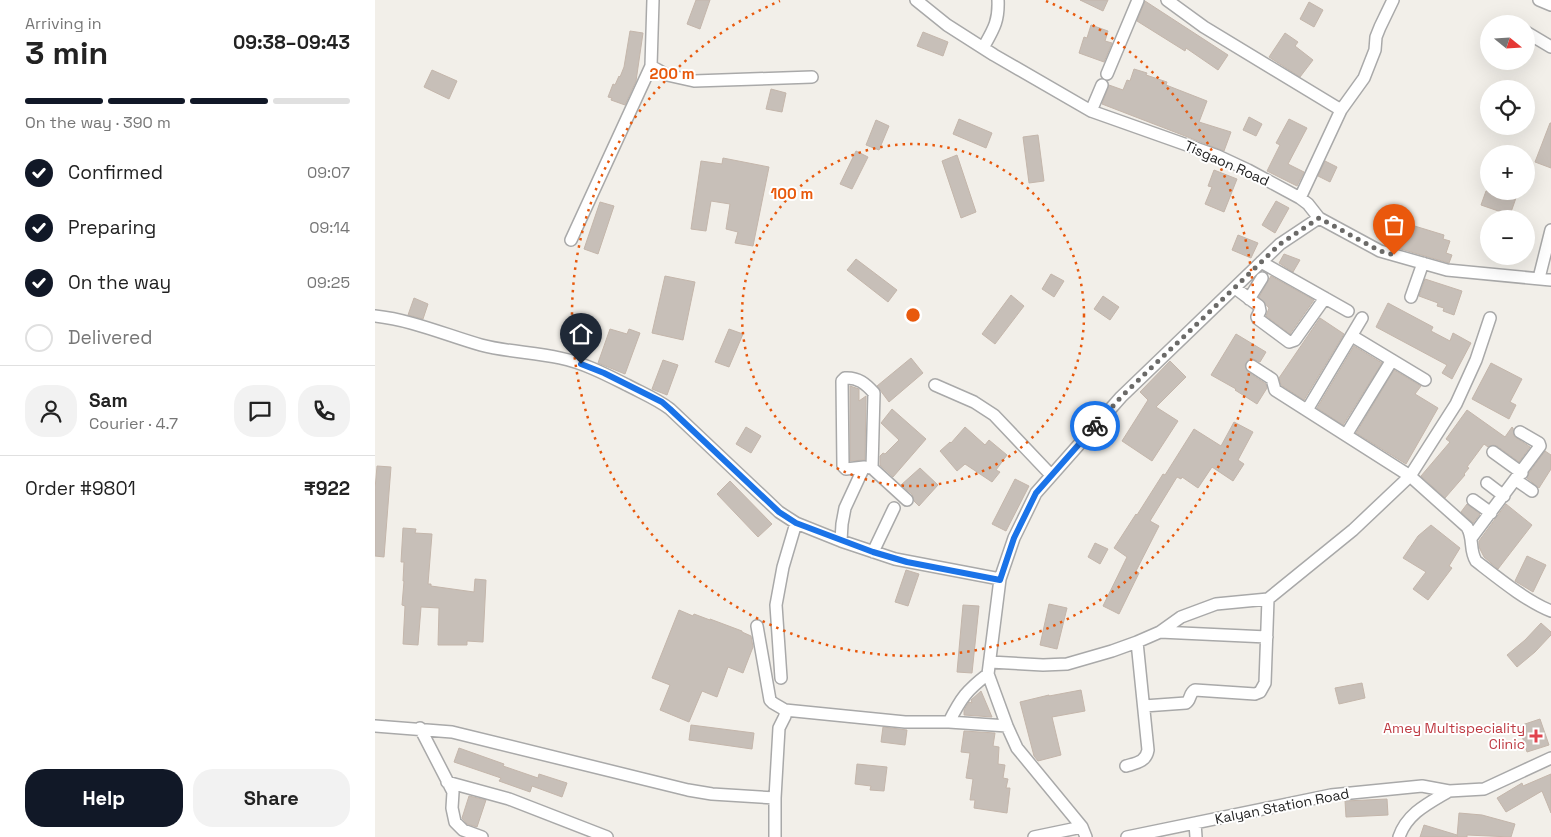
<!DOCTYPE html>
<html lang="en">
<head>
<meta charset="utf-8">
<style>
  body { margin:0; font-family:"Space Grotesk",sans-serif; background:#f2f2f2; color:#222; height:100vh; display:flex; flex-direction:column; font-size:19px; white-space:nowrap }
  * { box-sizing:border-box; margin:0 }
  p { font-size:16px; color:#767676 }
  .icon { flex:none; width:28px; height:28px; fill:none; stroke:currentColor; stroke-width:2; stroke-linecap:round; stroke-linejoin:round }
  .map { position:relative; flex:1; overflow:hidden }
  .sheet { display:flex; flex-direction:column; background:#fff; width:375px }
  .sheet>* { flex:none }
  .needle { width:32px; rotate:108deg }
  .fabs { position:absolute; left:1105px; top:15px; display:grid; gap:10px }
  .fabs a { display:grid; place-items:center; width:55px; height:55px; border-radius:50%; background:#fff; box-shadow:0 5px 20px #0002; font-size:25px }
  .pin { position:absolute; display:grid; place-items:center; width:42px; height:42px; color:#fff; margin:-51px -21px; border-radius:50% 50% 50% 0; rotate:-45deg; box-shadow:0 0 5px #0007 }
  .pin .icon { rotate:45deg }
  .courier { position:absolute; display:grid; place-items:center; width:50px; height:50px; margin:-25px; border:4px solid #1a73e8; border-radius:50%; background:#fff; color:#222; box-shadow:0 1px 6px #0007 }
  .overview em { font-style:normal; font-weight:800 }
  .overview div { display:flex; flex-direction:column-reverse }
  .overview { display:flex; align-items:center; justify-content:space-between; height:85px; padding:0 25px }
  h1 { font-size:32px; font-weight:800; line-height:38px }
  .bar { display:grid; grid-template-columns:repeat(4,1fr); gap:8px 5px; align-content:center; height:60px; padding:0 25px }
  .bar i { height:6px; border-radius:4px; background:#e0e0e0 }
  .bar .on { background:#111827 }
  .bar p { grid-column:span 4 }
  .line { display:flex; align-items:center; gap:12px; padding:0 25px; border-top:1px solid #e0e0e0 }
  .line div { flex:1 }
  .round { display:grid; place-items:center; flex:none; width:52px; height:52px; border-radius:20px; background:#f2f2f2 }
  ol { padding:0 25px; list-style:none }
  li { display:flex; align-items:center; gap:15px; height:55px }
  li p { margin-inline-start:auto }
  li .icon { padding:5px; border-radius:50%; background:#111827; color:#fff; stroke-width:4 }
  li:last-child { color:#767676 }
  li i { width:28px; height:28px; border:2px solid #e0e0e0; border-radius:50% }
  .primary-button { display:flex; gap:10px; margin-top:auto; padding:10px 25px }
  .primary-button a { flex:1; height:58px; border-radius:20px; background:#111827; color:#fff; font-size:20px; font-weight:800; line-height:58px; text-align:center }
  .primary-button a+a { background:#f2f2f2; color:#222 }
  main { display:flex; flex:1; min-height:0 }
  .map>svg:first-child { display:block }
</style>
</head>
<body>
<main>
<section class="sheet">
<div class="overview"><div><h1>3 min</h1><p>Arriving in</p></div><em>09:38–09:43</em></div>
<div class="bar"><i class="on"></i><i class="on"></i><i class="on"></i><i></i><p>On the way · 390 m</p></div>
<ol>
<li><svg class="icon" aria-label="check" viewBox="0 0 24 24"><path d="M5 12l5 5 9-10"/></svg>Confirmed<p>09:07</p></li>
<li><svg class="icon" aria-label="check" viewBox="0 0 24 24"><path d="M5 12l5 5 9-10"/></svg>Preparing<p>09:14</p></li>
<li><svg class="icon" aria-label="check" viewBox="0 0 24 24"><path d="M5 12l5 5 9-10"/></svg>On the way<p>09:25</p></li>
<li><i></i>Delivered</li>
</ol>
<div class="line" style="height:90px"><a class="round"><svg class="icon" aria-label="person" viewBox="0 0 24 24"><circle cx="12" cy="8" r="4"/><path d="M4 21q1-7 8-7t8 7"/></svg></a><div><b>Sam</b><p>Courier · 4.7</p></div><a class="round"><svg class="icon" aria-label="chat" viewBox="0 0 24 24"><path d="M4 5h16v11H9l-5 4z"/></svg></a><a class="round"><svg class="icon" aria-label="phone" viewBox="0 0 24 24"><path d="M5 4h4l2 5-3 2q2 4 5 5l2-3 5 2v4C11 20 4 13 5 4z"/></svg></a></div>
<div class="line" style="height:65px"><div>Order #9801</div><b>₹922</b></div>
<div class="primary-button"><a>Help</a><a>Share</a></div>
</section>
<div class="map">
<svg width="1176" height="837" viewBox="0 0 1176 837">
  <rect width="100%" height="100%" fill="#f2efe9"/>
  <path fill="#c7bfb8" stroke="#c4b6ab" d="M321,0H335L325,29L312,24Z
    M705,0H733L728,11Z
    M770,1L853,55L843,70L811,48L810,51L762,21Z
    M934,2L948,10L939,27L925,19Z
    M716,25L733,31L730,41L737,43L729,62L704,53L709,37L712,38Z
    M255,31L268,33L261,81L250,105L236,100L237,98L233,97L238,84L240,85L244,76L245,77L249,67Z
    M548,32L573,42L568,56L542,46Z
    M910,33L923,42L920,46L938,60L925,77L894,57Z
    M759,69L772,73L771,75L792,82L791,85L832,101L824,122L856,132L849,151L727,104L734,85L748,90L752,80L755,81Z
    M57,70L82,81L74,99L49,87Z
    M396,89L411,93L407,112L391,109Z
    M874,117L887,124L881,136L868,130Z
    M584,119L617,133L611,148L578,134Z
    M914,119L932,128L913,164L929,172L922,186L892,171L905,145L901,143Z
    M501,120L514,126L504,150L491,145Z
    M1175,123H1176V168L1160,162Z
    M663,135L669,181L654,183L648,137Z
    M481,151L493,157L477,189L465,184Z
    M582,155L601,212L586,218L567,161Z
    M348,158L394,167L378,246L360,243L363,232L351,229L355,204L336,201L331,231L316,229L326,161L347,164Z
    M950,161L962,167L955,182L943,176Z
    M839,170L862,179L849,212L830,204L837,187L833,186Z
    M1111,191H1131L1142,195L1135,215L1106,205Z
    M901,201L914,208L900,233L887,225Z
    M225,202L239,206L223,254L209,249Z
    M1020,220L1069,235L1068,239L1075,241L1071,253L1077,255L1074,263L1012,245Z
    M863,235L883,243L876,258L857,250Z
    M909,254L925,260L918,272L904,263Z
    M481,259L522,290L513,302L472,270Z
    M676,274L689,281L679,297L667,289Z
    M290,276L320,282L308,340L277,333Z
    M896,276L939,300L915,334L891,316L894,308L884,297Z
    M1050,279L1087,291L1079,315L1068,311L1069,308L1062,306L1063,303L1044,296Z
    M636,295L649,306L620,344L607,334Z
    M728,296L744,307L735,320L719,309Z
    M39,298L53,304L48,319L33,315Z
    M1013,303L1058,327L1056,331L1075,341L1078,333L1096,343L1077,379L1067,373L1072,365L1001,327Z
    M945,318L969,334L929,400L906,385L904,378Z
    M235,329L252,334L254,329L265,333L250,374L223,363Z
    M354,329L368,334L354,367L340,362Z
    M861,334L891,352L885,362L878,359H874L870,365L873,372L891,384L892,388L882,404L860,390L861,389L836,375Z
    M979,346L1007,363L968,425L942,408Z
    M536,358L548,373L514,402L502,386Z
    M288,360L303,365L292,395L277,389Z
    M795,361L811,377L781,407L803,421L777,461L747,441L773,400L765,392Z
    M1116,363L1147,379L1135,402L1141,405L1134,419L1097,399Z
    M1019,370L1046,386L1040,394L1063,408L1031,464L981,433Z
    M475,386L484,389V401L491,396L490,460L475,461Z
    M517,409L551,439L518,477L505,465V456L508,453L510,454L524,440L506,423Z
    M1092,410L1130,437L1137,427L1138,428L1139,436L1155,447L1144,462L1122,446L1118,445L1113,447L1109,444L1092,467L1094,468L1089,474L1090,475L1070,498L1046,476L1075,442L1071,439Z
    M859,422L878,432L863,460L869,464L858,481L837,467L823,488L807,477L806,479L802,477L775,521L784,526L761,571L764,573L744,614L728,606L752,557L739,548L761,514L762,515L788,474L790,475L819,429L846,446Z
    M371,427L386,436L376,453L361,444Z
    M590,427L610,445L614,440L632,455L621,470L625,472L617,482L590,464L582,471L565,451L575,442L576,443Z
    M1170,451L1176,455V469L1164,488L1152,478L1154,473Z
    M2,466L16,467L9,557L0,556V489Z
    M545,468L563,485L544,506L539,501L537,494L526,485Z
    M640,479L654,486L631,531L617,524Z
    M355,481L397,524L383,537L342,494Z
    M1092,504L1105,514L1098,523L1086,512Z
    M1131,504L1157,525L1123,569L1109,557L1104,547V541Z
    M1056,525L1085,548L1074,566L1077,568L1053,600L1038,589L1051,572L1028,558L1043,536Z
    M28,528L41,529L40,533L57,534L53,584H56V586L99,592L100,579L111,580L108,642L92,641V645H63L64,608L46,607L43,645L28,644L30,606L27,605L29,581H28L29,562H26Z
    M720,543L733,549L725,564L713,557Z
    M1152,556L1171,565L1158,592L1140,581Z
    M531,570L544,574L533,606L520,602Z
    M674,604L692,608L682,649L665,645Z
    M588,605L604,606L597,673L582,672Z
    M304,610L318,616L319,614L335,620V619L367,631V632L376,636L378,647L368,673L353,667L342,697L327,691L314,722L285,710L295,685L277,678Z
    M1166,623L1176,632V635L1160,652L1142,667L1132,655L1150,640Z
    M987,683L990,698L964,704L960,688Z
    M706,690L710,711L677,717L686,755L663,761L659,756L645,702L674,695V696Z
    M606,691L617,717L589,715V710L592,705L594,702L597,703L596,700Z
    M1165,719L1174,745L1152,752L1144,726Z
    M316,725L379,733L377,749L314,740Z
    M508,727L532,730L530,745L506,742Z
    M589,731L620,733L618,746L624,747L623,764L630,765L628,778L633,779L631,788H635L632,813L599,808L600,800H595L598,779L591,778L595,753L586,752Z
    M84,748L129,764L128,766L163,778L164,774L192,783L187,797L157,786L155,792L124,781L126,778L79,762Z
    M482,764L512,767L509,791L495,790L496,786L480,784Z
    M1176,774V813L1167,791L1131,812L1122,798L1147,783L1148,786Z
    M94,796L111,800L102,827L92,824L87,818Z
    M1012,799L1013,815L971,817L970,801Z
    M1084,813L1107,815L1140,824L1136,837L1092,835V837H1082Z
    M1049,825L1082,835L1081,837H1045Z"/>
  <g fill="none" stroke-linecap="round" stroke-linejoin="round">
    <g stroke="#a9a9a9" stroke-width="14">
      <path id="minor" d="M541,0L572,25L619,55L716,111L843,156L873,170L925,198L933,204L944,218L1005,251L1072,270L1176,280
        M792,0L829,27L966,110
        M1164,0L1176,5
        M1135,23L1136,24
        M1151,32L1176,47
        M608,48C618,30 624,22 623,0
        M276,66L292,75L319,81L437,77
        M732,74L763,0
        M716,111L727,85
        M925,198L966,110L989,78L1000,50L1001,37L1005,27L1018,0
        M196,240L276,66L278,0
        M886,262L973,311
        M1164,278L1176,230
        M860,288L884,306L885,311L882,317L883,319L914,342L920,340L950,298
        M1036,297L1048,263
        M874,299L887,278
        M0,316C37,320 71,335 106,345C132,352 159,352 185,358C209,363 230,374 252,385C267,393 282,399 295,409L404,512L421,523L466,541L520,559L625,579L613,674L632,726L642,748L707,827L711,837
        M977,336L1050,380
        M877,366L897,379L900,390L1035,476L1092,527C1099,538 1094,550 1101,561C1123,578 1151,601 1176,611
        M560,385L599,402L619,415L676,475
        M932,410L987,318
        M971,435L1017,360
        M1118,452L1147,473
        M489,467L471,469L468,466L467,381L470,378C483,377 491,384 499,393L497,468
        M1141,480L1157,491
        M1112,483L1129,496
        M1098,500L1116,513
        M1097,537L1165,446L1164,443L1145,432
        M466,541L467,524L470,508L489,467L497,468L532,500
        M498,552L519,508
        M625,579L639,538L661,493L746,397L905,244L944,218
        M382,626L395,700L398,703L410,710
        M785,632L892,637
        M615,662L668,665L692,664L737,651L762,642L785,632L806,617L841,604L893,599L978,530L1035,476L1081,404L1101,360L1115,318
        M406,678L401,605L408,567L421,523
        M769,706L811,703C816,700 814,693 820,690L880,694L885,692L890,683L893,599
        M574,722C586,698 592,690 613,674
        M0,726L77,732L313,790L337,794L400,798
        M45,728L78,792L77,808L80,822L88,830L107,837
        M751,766C761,763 771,762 773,750L762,642
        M72,782L134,799L232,837
        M820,823L821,837
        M400,837V798L404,728L410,716V710L530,722H574L632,726
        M659,837L707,827
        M752,837L956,795L1047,786L1074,791L1109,789L1176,758
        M1024,837C1032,813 1054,803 1074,791"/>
    </g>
    <use href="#minor" stroke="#fff" stroke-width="11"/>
  </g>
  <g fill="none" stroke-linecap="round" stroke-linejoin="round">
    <path stroke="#6b6a68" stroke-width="5" stroke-dasharray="0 9" d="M720,426L746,397L905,244L944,218L1005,251L1019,255"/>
    <path stroke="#1a73e8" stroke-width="6" d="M206,364L229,373L287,402L295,409L404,512L421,523L498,552L532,562L625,580L639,538L661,493L720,426"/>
  </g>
  <g fill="none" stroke="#e8590c" stroke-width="2.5" stroke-dasharray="2.5 5">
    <circle cx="538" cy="315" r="171"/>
    <path d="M671 1A341 341 0 1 1 405 1"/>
  </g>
  <path fill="#e0444e" stroke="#fff" stroke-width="2" d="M1158.5 728.5h5v5h5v5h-5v5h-5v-5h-5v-5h5z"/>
  <g text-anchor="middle" stroke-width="4" stroke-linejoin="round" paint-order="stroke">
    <g font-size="14" fill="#222" stroke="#fff">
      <text transform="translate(852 163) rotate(24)" y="5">Tisgaon Road</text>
      <text transform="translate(907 806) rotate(-11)" y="5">Kalyan Station Road</text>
    </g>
    <g font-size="14" fill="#be3a42" stroke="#fff" text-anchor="end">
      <text x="1150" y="733">Amey Multispeciality<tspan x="1150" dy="16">Clinic</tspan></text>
    </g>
  </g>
  <circle cx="538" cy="315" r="8" fill="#e8590c" stroke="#fff" stroke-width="2.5"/>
  <g font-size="15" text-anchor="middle" font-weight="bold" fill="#e8590c" stroke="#fff" stroke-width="4" stroke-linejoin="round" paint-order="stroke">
    <text x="297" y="79">200 m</text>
    <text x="417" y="199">100 m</text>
  </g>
</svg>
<div class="fabs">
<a><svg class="needle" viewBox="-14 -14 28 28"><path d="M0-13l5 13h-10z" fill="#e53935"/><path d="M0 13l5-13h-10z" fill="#767676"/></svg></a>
<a><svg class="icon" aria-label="locate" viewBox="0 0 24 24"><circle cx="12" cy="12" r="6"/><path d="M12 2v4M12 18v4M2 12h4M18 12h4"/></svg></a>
<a>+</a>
<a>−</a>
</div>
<div class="pin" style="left:1019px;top:255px;background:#ea580c"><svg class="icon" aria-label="bag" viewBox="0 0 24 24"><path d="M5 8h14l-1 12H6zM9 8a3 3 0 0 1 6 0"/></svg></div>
<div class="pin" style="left:206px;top:364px;background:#1f2937"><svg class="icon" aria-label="home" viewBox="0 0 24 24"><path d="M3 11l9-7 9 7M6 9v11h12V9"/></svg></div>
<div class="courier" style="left:720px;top:426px"><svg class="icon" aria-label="bike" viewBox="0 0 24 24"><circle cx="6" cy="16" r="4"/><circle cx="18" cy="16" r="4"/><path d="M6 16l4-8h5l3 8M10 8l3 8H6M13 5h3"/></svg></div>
</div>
</main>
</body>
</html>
